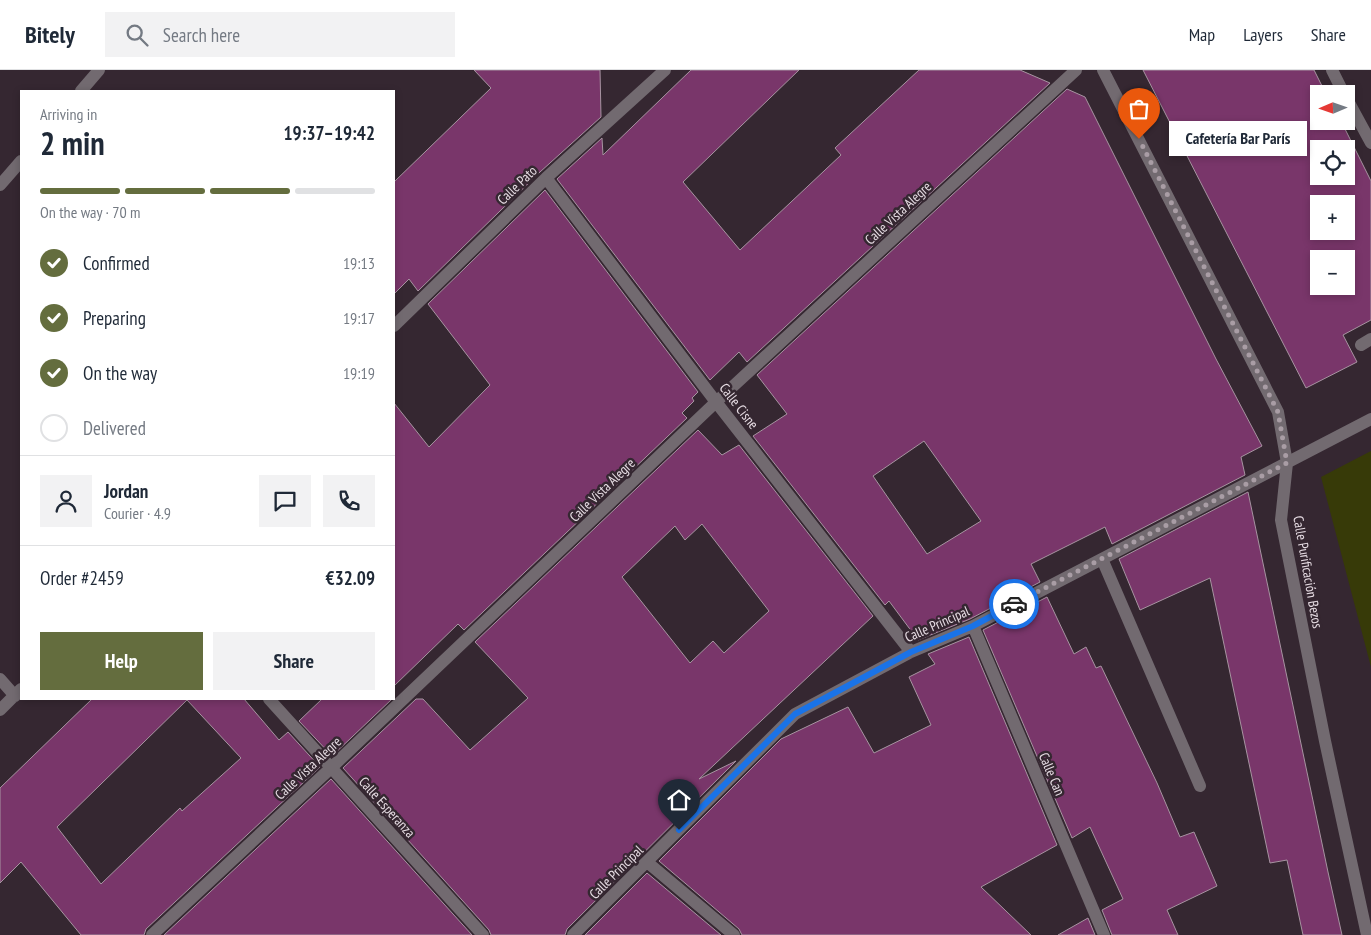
<!DOCTYPE html>
<html lang="en">
<head>
<meta charset="utf-8">
<style>
  body { margin:0; font-family:"PT Sans Narrow",sans-serif; background:#f2f2f3; color:#1f2937; height:100vh; display:flex; flex-direction:column; font-size:19px; white-space:nowrap }
  * { box-sizing:border-box; margin:0 }
  p { font-size:16px; color:#747a83 }
  .icon { flex:none; width:28px; height:28px; fill:none; stroke:currentColor; stroke-width:2; stroke-linecap:round; stroke-linejoin:round }
  .map { position:relative; flex:1; overflow:hidden }
  .drawer { position:absolute; left:20px; top:20px; width:375px; height:610px; display:flex; flex-direction:column; background:#fff; border-radius:0px; box-shadow:0 2px 8px #0003 }
  .drawer>* { flex:none }
  .needle { width:32px; rotate:268deg }
  .fabs { position:absolute; left:1310px; top:15px; display:grid; gap:10px }
  .fabs a { display:grid; place-items:center; width:45px; height:45px; border-radius:0px; background:#fff; box-shadow:0 2px 8px #0003; font-size:25px }
  .pin { position:absolute; display:grid; place-items:center; width:42px; height:42px; color:#fff; margin:-51px -21px; border-radius:50% 50% 50% 0; rotate:-45deg; box-shadow:0 0 5px #0007 }
  .pin .icon { rotate:45deg }
  .courier { position:absolute; display:grid; place-items:center; width:50px; height:50px; margin:-25px; border:4px solid #1a73e8; border-radius:50%; background:#fff; color:#222; box-shadow:0 1px 6px #0007 }
  .bubble { position:absolute; height:35px; border-radius:0px; background:#fff; box-shadow:0 2px 8px #0003; font-size:16px; font-weight:800; line-height:35px; text-align:center }
  .headline em { font-style:normal; font-weight:800 }
  .headline div { display:flex; flex-direction:column-reverse }
  .headline { display:flex; align-items:center; justify-content:space-between; height:85px; padding:0 20px }
  h1 { font-size:32px; font-weight:800; line-height:38px }
  .bar { display:grid; grid-template-columns:repeat(4,1fr); gap:8px 5px; align-content:center; height:60px; padding:0 20px }
  .bar i { height:6px; border-radius:4px; background:#e0e1e3 }
  .bar .selected { background:#646d3e }
  .bar p { grid-column:span 4 }
  .line { display:flex; align-items:center; gap:12px; padding:0 20px; border-top:1px solid #e0e1e3 }
  .line div { flex:1 }
  .round { display:grid; place-items:center; flex:none; width:52px; height:52px; border-radius:0px; background:#f2f2f3 }
  ol { padding:0 20px; list-style:none }
  li { display:flex; align-items:center; gap:15px; height:55px }
  li p { margin-inline-start:auto }
  li .icon { padding:5px; border-radius:50%; background:#646d3e; color:#fff; stroke-width:4 }
  li:last-child { color:#747a83 }
  li i { width:28px; height:28px; border:2px solid #e0e1e3; border-radius:50% }
  .primary-button { display:flex; gap:10px; margin-top:auto; padding:10px 20px }
  .primary-button a { flex:1; height:58px; border-radius:0px; background:#646d3e; color:#fff; font-size:20px; font-weight:800; line-height:58px; text-align:center }
  .primary-button a+a { background:#f2f2f3; color:#1f2937 }
  header { display:flex; align-items:center; gap:30px; box-sizing:border-box; height:70px; padding:0 25px; background:#fff; border-bottom:1px solid #e0e1e3 }
  header strong { font-size:24px }
  nav { display:flex; gap:28px; margin-inline-start:auto; font-size:18px }
  .search { width:350px; height:45px; background:#f2f2f3; display:flex; align-items:center; gap:12px; box-sizing:border-box; padding:0 18px; border-radius:0px; color:#747a83; font-size:19px }
  .map>svg:first-child { display:block }
</style>
</head>
<body>
<header>
<strong>Bitely</strong>
<div class="search"><svg class="icon" aria-label="search" viewBox="0 0 24 24"><circle cx="10" cy="10" r="6"/><path d="M15 15l6 6"/></svg>Search here</div>
<nav><a>Map</a><a>Layers</a><a>Share</a></nav>
</header>
<div class="map">
<svg width="1371" height="865" viewBox="0 0 1371 865">
  <rect width="100%" height="100%" fill="#352731"/>
  <path fill="#373a08" d="M1371,381V597L1321,407Z"/>
  <path fill="#79366a" stroke="#a794a1" fill-rule="evenodd" d="M474,0H600L601,47L540,102L418,221L409,209L394,224V112L491,18Z
    M691,0H799L683,112L740,180L841,85L835,78L919,0H1020L1050,13L747,292L739,282L710,310L557,109L602,68L603,85Z
    M1143,0H1314L1326,24H1319V51H1341L1371,111V250L1343,265L1357,292L1306,318ZM1319,79H1346V106H1319ZM1319,134H1346V161H1319ZM1319,189H1346V216H1319Z
    M1067,19L1085,27L1216,289L1262,376L1241,387L1245,405L1112,474L1105,457L1031,494L1040,512L970,549L918,570L889,531L885,535L753,366L787,344L757,305ZM924,371L981,451L927,484L873,406Z
    M545,120L698,322L692,328L694,331L682,343L687,348L464,560L458,554L394,616V333L429,377L490,315L428,234Z
    M698,360L722,385L739,375L873,546L699,709L736,691L567,859L565,865H491L489,860L343,698L416,629H423L470,680L528,628L475,572ZM702,454L769,541L724,583L713,571L690,593L622,507L675,456L685,470Z
    M1248,422L1328,802L1342,865H1303L1287,790L1270,793L1210,508L1140,540L1119,489Z
    M1047,527L1074,584L1086,577L1096,598L1101,596L1157,713L1180,767L1194,762L1217,816L1167,840L1178,865H1112L1102,840L1123,829L1090,757L1072,768L983,560Z
    M969,567L1057,775L981,817L1031,865H742L739,859L659,791L781,669L848,637L874,683L931,655L909,607L935,594L928,584Z
    M92,629H244L279,670L288,662L320,697L146,859L144,865H81L21,792L0,813V718ZM187,630L241,688L182,741L180,738L101,814L57,757Z
    M322,629H392L332,686L299,651Z
    M331,709L472,865H164Z
    M647,803L721,865H585Z
    M1088,848L1095,865H1058Z"/>
  <g fill="none" stroke-linecap="round" stroke-linejoin="round">
    <path stroke="#726a70" stroke-width="12" d="M1103,0L1278,342L1287,393L1281,450L1325,671L1367,865
      M1332,0L1344,24
      M81,21L99,0
      M1346,27L1371,73
      M546,108L716,332L911,582
      M0,115L21,91
      M394,256L546,108L665,0
      M1361,275L1371,269
      M1102,489L1200,716
      M973,556L1104,865
      M0,609L15,626
      M269,629L483,865
      M0,640L21,619
      M647,792L734,865
      M152,865L332,697L716,332L1076,0
      M573,865L795,644L911,582L973,556L1371,349"/>
  </g>
  <g fill="none" stroke-linecap="round" stroke-linejoin="round">
    <path stroke="#a99da5" stroke-width="5" stroke-dasharray="0 9" d="M1014,534L1287,393L1278,342L1139,69"/>
    <path stroke="#1a73e8" stroke-width="6" d="M679,760L795,644L911,582L973,556L1014,534"/>
  </g>
  <g text-anchor="middle" stroke-width="5" stroke-linejoin="round" paint-order="stroke">
    <g font-size="14" fill="#e7dde4" stroke="#352731">
      <text transform="translate(517 115) rotate(-44)" y="5">Calle Pato</text>
      <text transform="translate(898 143) rotate(-43)" y="5">Calle Vista Alegre</text>
      <text transform="translate(739 336) rotate(52)" y="5">Calle Cisne</text>
      <text transform="translate(602 420) rotate(-44)" y="5">Calle Vista Alegre</text>
      <text transform="translate(1308 502) rotate(80)" y="5">Calle Purificación Bezos</text>
      <text transform="translate(937 554) rotate(-24)" y="5">Calle Principal</text>
      <text transform="translate(308 698) rotate(-43)" y="5">Calle Vista Alegre</text>
      <text transform="translate(1052 704) rotate(67)" y="5">Calle Can</text>
      <text transform="translate(387 737) rotate(48)" y="5">Calle Esperanza</text>
      <text transform="translate(616 802) rotate(-45)" y="5">Calle Principal</text>
    </g>
  </g>
</svg>
<div class="fabs">
<a><svg class="needle" viewBox="-14 -14 28 28"><path d="M0-13l5 13h-10z" fill="#e53935"/><path d="M0 13l5-13h-10z" fill="#747a83"/></svg></a>
<a><svg class="icon" aria-label="locate" viewBox="0 0 24 24"><circle cx="12" cy="12" r="6"/><path d="M12 2v4M12 18v4M2 12h4M18 12h4"/></svg></a>
<a>+</a>
<a>−</a>
</div>
<div class="pin" style="left:1139px;top:69px;background:#ea580c"><svg class="icon" aria-label="bag" viewBox="0 0 24 24"><path d="M5 8h14l-1 12H6zM9 8a3 3 0 0 1 6 0"/></svg></div>
<div class="pin" style="left:679px;top:760px;background:#1f2937"><svg class="icon" aria-label="home" viewBox="0 0 24 24"><path d="M3 11l9-7 9 7M6 9v11h12V9"/></svg></div>
<div class="courier" style="left:1014px;top:534px"><svg class="icon" aria-label="car" viewBox="0 0 24 24"><path d="M5 17H2v-5l4-1 3-4h7l3 4 3 1v5h-3M9 17h6M6 11h13"/><circle cx="7" cy="17" r="2"/><circle cx="17" cy="17" r="2"/></svg></div>
<div class="bubble" style="left:1169px;top:51px;width:138px">Cafetería Bar París</div>
<section class="drawer">
<div class="headline"><div><h1>2 min</h1><p>Arriving in</p></div><em>19:37–19:42</em></div>
<div class="bar"><i class="selected"></i><i class="selected"></i><i class="selected"></i><i></i><p>On the way · 70 m</p></div>
<ol>
<li><svg class="icon" aria-label="check" viewBox="0 0 24 24"><path d="M5 12l5 5 9-10"/></svg>Confirmed<p>19:13</p></li>
<li><svg class="icon" aria-label="check" viewBox="0 0 24 24"><path d="M5 12l5 5 9-10"/></svg>Preparing<p>19:17</p></li>
<li><svg class="icon" aria-label="check" viewBox="0 0 24 24"><path d="M5 12l5 5 9-10"/></svg>On the way<p>19:19</p></li>
<li><i></i>Delivered</li>
</ol>
<div class="line" style="height:90px"><a class="round"><svg class="icon" aria-label="person" viewBox="0 0 24 24"><circle cx="12" cy="8" r="4"/><path d="M4 21q1-7 8-7t8 7"/></svg></a><div><b>Jordan</b><p>Courier · 4.9</p></div><a class="round"><svg class="icon" aria-label="chat" viewBox="0 0 24 24"><path d="M4 5h16v11H9l-5 4z"/></svg></a><a class="round"><svg class="icon" aria-label="phone" viewBox="0 0 24 24"><path d="M5 4h4l2 5-3 2q2 4 5 5l2-3 5 2v4C11 20 4 13 5 4z"/></svg></a></div>
<div class="line" style="height:65px"><div>Order #2459</div><b>€32.09</b></div>
<div class="primary-button"><a>Help</a><a>Share</a></div>
</section>
</div>
</body>
</html>
